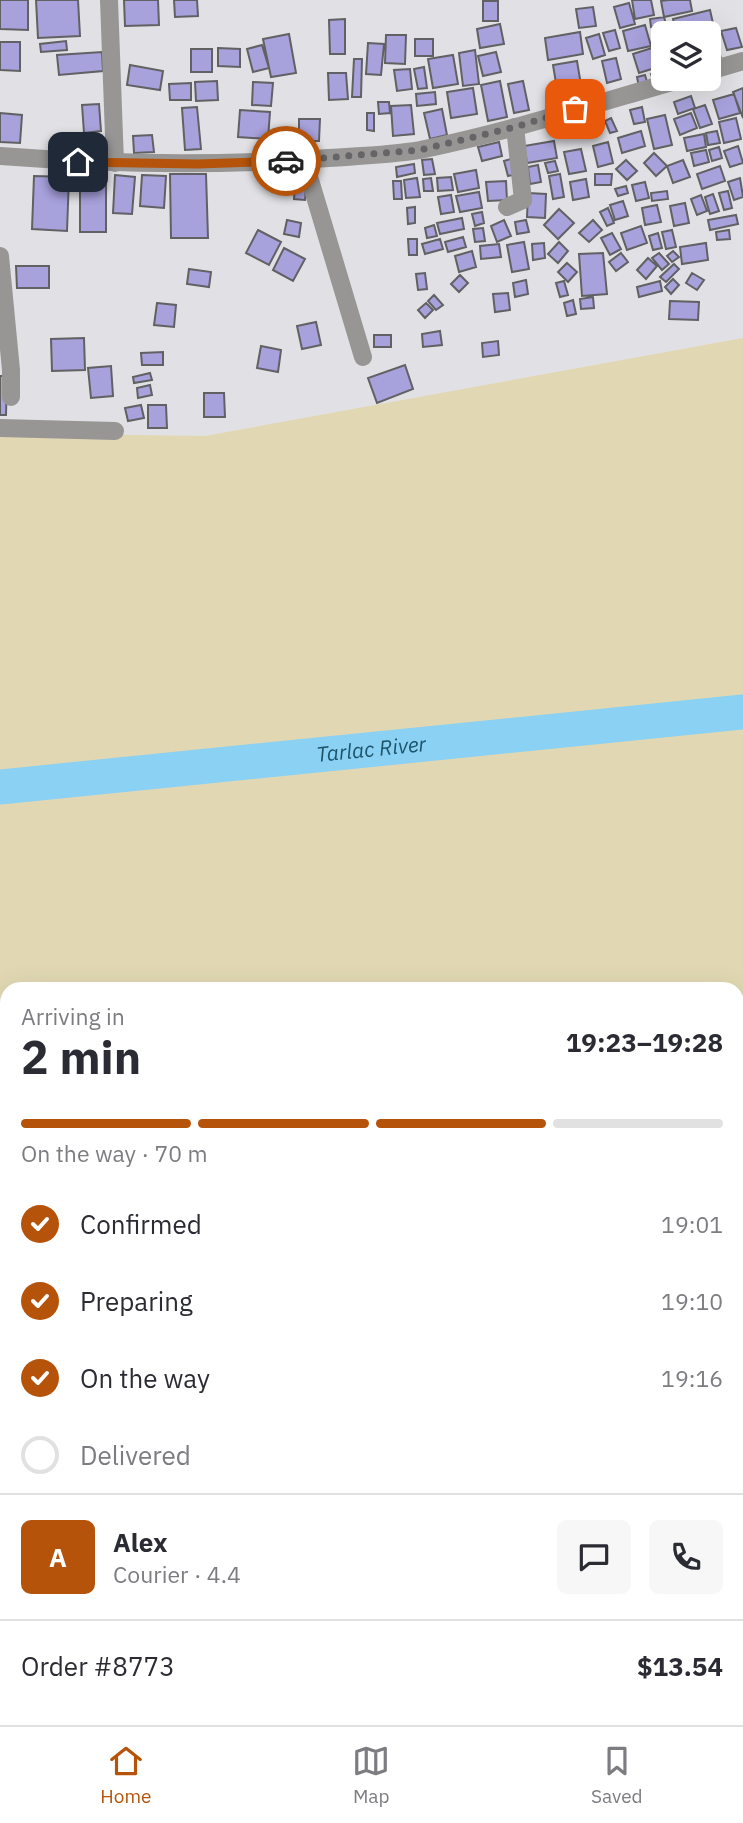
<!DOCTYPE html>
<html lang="en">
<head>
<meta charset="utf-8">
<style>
  body { margin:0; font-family:"IBM Plex Sans",sans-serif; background:#f7f7f7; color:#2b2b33; height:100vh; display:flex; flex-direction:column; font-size:26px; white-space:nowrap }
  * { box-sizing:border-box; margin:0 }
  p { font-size:23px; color:#7c7c81 }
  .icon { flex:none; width:38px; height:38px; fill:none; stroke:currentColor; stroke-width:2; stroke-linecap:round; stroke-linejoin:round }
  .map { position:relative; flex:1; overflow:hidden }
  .panel { position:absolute; left:0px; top:982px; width:744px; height:744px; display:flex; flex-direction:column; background:#fff; border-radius:21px 21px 0 0; box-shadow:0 7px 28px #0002 }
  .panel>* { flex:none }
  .controls { position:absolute; left:651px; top:21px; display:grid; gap:14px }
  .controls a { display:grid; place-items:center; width:70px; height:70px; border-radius:10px; background:#fff; box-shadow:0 7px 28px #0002; font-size:35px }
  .pin { position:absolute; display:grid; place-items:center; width:60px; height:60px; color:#fff; margin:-30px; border-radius:14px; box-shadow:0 4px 10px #0006 }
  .courier { position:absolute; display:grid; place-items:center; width:70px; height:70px; margin:-35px; border:5px solid #b45309; border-radius:50%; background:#fff; color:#222; box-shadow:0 2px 9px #0007 }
  .overview em { font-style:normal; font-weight:700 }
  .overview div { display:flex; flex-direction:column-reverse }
  .overview { display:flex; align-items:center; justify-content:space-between; height:119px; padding:0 21px }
  h1 { font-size:46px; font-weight:700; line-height:52px }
  .bar { display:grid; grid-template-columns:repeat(4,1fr); gap:10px 7px; align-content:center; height:84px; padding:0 21px }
  .bar i { height:9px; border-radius:5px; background:#e1e1e2 }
  .bar .active { background:#b45309 }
  .bar p { grid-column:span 4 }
  .line { display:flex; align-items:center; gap:18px; padding:0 21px; border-top:2px solid #e1e1e2 }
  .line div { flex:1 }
  .round { display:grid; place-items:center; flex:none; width:74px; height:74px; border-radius:10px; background:#f7f7f7 }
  ol { padding:0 21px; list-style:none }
  li { display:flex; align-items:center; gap:21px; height:77px }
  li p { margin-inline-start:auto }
  li .icon { padding:7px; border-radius:50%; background:#b45309; color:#fff; stroke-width:4 }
  li:last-child { color:#7c7c81 }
  li i { width:38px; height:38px; border:4px solid #e1e1e2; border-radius:50% }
  .tabs { display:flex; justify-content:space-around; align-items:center; height:98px; border-top:2px solid #e1e1e2; background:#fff; font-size:19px; color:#7c7c81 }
  .tabs a { display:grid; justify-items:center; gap:4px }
  .tabs .active { color:#b45309 }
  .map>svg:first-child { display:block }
</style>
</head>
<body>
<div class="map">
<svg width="743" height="1725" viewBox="0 0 743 1725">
  <rect width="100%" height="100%" fill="#e1e0e4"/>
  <path fill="#dcd3e8" d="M7,1482V1718L77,1719V1725H0V1483Z"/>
  <path fill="#e1d8b3" d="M743,338V1014L737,1015V989H7V1142L0,1143V433L205,436Z"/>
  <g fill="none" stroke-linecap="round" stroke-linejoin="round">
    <path stroke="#8ad1f3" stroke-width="35" id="s1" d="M0,787L743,712"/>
  </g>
  <path fill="#a7a1dc" stroke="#616164" stroke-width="2" d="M0,0H28V30L0,29Z
    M36,0H78L80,36L38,38Z
    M124,0H158L159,25L125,26Z
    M174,0H197L198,16L175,17Z
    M632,0H651L654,15L635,19Z
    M668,0H690L692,11L664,17L661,1Z
    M483,1H498V21H483Z
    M629,3L635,24L620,28L614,7Z
    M593,7L596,26L579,28L576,9Z
    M710,10L721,59L709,62V33H676L673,19Z
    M664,17L666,24L651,27L650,19Z
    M345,19V54H330L329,20Z
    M500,24L504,44L480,48L477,29Z
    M645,25L651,46L628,51L623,31Z
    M666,28L667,33H663V57L654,32Z
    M736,28L742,47L727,50L721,31Z
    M615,30L620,48L609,51L603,33Z
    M580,32L583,54L548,60L545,38Z
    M289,34L296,73L271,77L263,39Z
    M599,34L605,55L593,59L586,38Z
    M386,35H406L405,64L385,63Z
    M415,39H433V56H415Z
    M66,41L67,50L41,52L40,44Z
    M0,42H20V71L0,70Z
    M368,43L384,44L381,75L366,74Z
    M262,45L269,68L253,72L247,49Z
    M655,47L661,66L639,73L633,54Z
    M218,48L240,49V67L218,66Z
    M191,49H212V72H191Z
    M475,50L479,84L463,86L459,53Z
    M102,52L103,71L59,75L57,55Z
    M496,52L501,72L483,76L478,56Z
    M453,55L458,84L433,88L428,59Z
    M616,58L621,79L607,83L602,61Z
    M354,59H362L361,97H352Z
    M577,61L581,85L557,89L553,65Z
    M130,65L163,71L160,90L127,85Z
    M424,67L427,88L418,89L414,69Z
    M410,69L412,89L397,91L394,70Z
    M663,70V79L654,82L651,74Z
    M328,73H346L348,99L329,100Z
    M645,75L648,85L639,87L637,77Z
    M217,81L218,100L196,101L195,82Z
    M500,81L507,117L488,121L481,85Z
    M523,81L529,110L514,113L508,84Z
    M253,82L273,83L271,106L252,105Z
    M191,83V100H170L169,84Z
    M473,88L477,114L451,118L447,92Z
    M743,88V118L733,92Z
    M435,92L436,104L417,106L416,94Z
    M734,94L740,113L719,119L713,100Z
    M691,96L695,108L678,114L674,102Z
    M378,102H389L390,113L379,114Z
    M99,104L101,131L84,133L82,105Z
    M411,105L414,134L393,136L391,106Z
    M705,105L712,124L700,128L693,109Z
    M197,107L201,149L185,150L182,108Z
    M642,107L645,122L634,124L630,110Z
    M442,109L447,135L430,139L424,113Z
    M240,110L270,112L268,139L238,137Z
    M0,113L22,115L20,143L0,142Z
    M367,113H374V131L367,130Z
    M691,113L697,128L680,135L674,119Z
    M665,115L672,145L654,149L647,119Z
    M611,118L617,131L610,133L605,121Z
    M736,118L741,139L724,143L719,122Z
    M299,119H320L319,141H299Z
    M598,124L600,134L590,136L588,126Z
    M641,131L645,146L622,153L618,138Z
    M717,131L720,143L708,145L706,133Z
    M704,134L706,147L687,151L684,138Z
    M152,135L154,152L134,153L133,136Z
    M554,141L557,158L527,163L524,146Z
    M499,142L502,156L482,161L478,147Z
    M608,142L613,163L598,167L593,146Z
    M738,146L743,163L730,167L724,151Z
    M719,147L722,158L712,161L709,150Z
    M581,149L586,171L569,174L564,152Z
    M706,150L709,162L694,166L691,153Z
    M654,153L667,166L656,176L644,163Z
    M514,158L518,174L508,176L504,161Z
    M432,159L435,174L424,175L422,160Z
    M626,160L637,171L627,180L616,169Z
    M683,160L690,177L673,183L667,166Z
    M555,161L558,171L548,173L545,163Z
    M414,164L415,173L397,177L396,167Z
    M538,165L541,182L530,184L528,167Z
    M720,166L725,181L702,189L697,174Z
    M476,170L479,188L458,192L454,174Z
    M170,174H206L208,238H171Z
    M560,174L564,197L553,199L549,176Z
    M595,174H612L611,185H595Z
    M115,175L135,177L132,214L113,213Z
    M142,175L166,176L164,208L140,206Z
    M34,176L69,177L67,231L32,229Z
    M451,177L453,190L438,191L437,178Z
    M417,178L420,197L406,198L404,180Z
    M431,178L433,191H424L423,179Z
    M740,178L743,197L734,200L728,182Z
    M586,179L589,197L573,200L570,182Z
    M80,181L106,182V232H80Z
    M393,181H401L402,199H394Z
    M506,181L507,200L488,201L486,182Z
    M645,182L649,198L636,201L632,185Z
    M295,185L306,186L305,200L294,199Z
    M626,186L628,193L618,196L615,189Z
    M667,191L668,199L652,201L651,193Z
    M728,191L732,208L724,210L719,193Z
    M479,192L482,208L460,212L456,196Z
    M528,193L546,194L545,218L527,217Z
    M713,194L719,211L710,214L705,197Z
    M451,195L454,212L441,214L438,197Z
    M701,195L707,211L697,215L691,199Z
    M623,201L628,216L615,220L610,205Z
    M685,203L689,223L674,226L670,206Z
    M657,205L661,222L645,225L642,208Z
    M415,207V223L408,224L407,208Z
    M608,208L614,223L607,226L600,212Z
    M559,209L574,223L558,239L544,225Z
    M482,212L484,223L475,226L472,214Z
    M736,215L738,224L710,230L708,220Z
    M462,218L464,229L440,234L437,223Z
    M287,220L301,223L299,237L284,234Z
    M504,220L511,236L497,242L491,226Z
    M526,220L529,232L517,234L515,222Z
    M593,220L602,230L589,242L579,233Z
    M434,225L437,236L427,238L425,228Z
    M641,226L647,243L627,250L621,233Z
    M483,228L485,241L475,242L473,229Z
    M258,230L281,242L269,265L246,253Z
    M672,230L676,247L666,249L662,232Z
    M729,230L730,239L717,240L716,232Z
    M612,233L621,249L610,255L601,238Z
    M658,233L662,248L653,250L649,236Z
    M463,237L466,247L448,252L445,242Z
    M408,239H417V255H409Z
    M440,239L443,249L425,254L422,244Z
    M524,242L529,269L512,272L507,245Z
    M559,242L568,251L558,263L548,254Z
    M544,243L545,258L533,260L532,244Z
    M706,243L708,260L682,264L680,247Z
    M499,244L501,257L481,259L480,246Z
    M284,248L305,259L293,281L273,270Z
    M472,251L476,267L459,272L455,256Z
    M673,251L679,257L672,262L667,256Z
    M603,253L607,294L582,296L579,254Z
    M621,253L628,262L616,271L609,262Z
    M659,253L669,264L662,270L652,258Z
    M648,258L657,266L646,279L637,270Z
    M567,263L577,272L568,282L558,272Z
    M674,264L679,269L666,282L660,277Z
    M16,266H49V288H17Z
    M189,269L211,272L209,287L187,284Z
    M425,273L427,289L418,290L416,274Z
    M692,273L704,280L697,290L686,283Z
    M460,275L468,283L459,292L451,284Z
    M673,279L679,285L671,294L665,287Z
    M526,280L528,294L515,297L513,283Z
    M564,281L568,295L560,297L556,283Z
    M660,281L662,291L639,297L637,287Z
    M508,293L510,310L495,312L493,294Z
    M434,295L443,305L436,310L428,301Z
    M593,297L594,308L581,309L580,299Z
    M573,300L576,314L567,316L564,303Z
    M670,301L699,302L698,320L669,319Z
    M157,303L176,305L174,327L154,325Z
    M426,303L433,310L425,318L418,310Z
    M316,322L321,345L302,349L297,326Z
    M440,331L442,345L423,347L422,334Z
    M374,335H391V347H374Z
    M84,338L85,370L52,371L51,339Z
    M498,341L499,355L483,357L482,343Z
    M261,346L281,350L278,372L257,368Z
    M163,352V365H142L141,353Z
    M405,365L413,389L377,403L368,378Z
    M111,366L113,396L91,398L88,368Z
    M150,373L152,380L134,383L133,377Z
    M0,376H7L6,415H0Z
    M150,385L152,395L138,398L137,388Z
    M204,393H224L225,417H204Z
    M141,405L144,418L128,421L125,408Z
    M148,405H166L167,428H148Z
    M743,1047V1088L737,1089V1048Z
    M743,1144V1172L737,1173V1145Z
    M7,1179V1198L0,1199V1181Z
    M743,1179V1280H737V1180Z
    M0,1259H7V1291H0Z
    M7,1298V1329H0V1299Z
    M743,1309V1402L737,1400V1310Z
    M4,1337L7,1366L0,1368V1338Z
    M7,1369V1381L0,1382V1370Z
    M0,1387H3L6,1402L0,1403Z
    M737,1405L743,1406V1418L737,1417Z
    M0,1407H5L7,1420V1442H0Z
    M737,1478H743V1529L737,1530Z
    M7,1519V1565L0,1566V1520Z
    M737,1531L743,1532V1570H737Z
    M743,1572V1588H739L738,1573Z
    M741,1589H743V1618H741Z
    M737,1620H743V1681H737Z
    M743,1692V1725H737V1693Z
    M0,1701H7V1718H64V1725H0Z
    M117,1718H136L137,1725H118Z
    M179,1718H196V1725H179Z
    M203,1718H236L237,1725H203Z
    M277,1718H329L330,1725H278Z
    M338,1718H378V1725H338Z
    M408,1718H423V1725H408Z
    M426,1718H440V1725H426Z
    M446,1718H464V1725H446Z
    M517,1718H550L547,1725H517Z
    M587,1718H623V1725H588Z
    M625,1718H654V1725H625Z
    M659,1718H693V1725H659Z
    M697,1718H718V1725H697Z
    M719,1718H734L735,1725H720Z
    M279,1722V1725H242L241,1723Z"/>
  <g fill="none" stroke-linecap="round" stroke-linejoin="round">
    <path stroke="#979695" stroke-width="10" d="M737,1294L743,1293
      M0,1587L7,1586"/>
    <path stroke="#979695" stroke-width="18" d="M109,0L115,163
      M304,160L363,357
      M507,207L523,200L515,127
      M0,256L11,370V397
      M0,428L115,431
      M0,1464L7,1463
      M97,1718V1725"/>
    <path stroke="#979695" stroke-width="18" d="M709,71L743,61
      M0,156C105,164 209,166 314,159C349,156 385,156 420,150C508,132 595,104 682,79"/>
    <path stroke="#747271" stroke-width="18" d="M737,1101L743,1100
      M737,1122L743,1121
      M0,1205L7,1204
      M0,1233L7,1232
      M572,1725V1718"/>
  </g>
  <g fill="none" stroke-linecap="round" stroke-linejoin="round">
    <path stroke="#656467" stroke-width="7" stroke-dasharray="0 12.6" d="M286,161L420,150L515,127L575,109"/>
    <path stroke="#b45309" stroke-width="9" d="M78,162L198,164L286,161"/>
  </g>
  <g text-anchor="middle" stroke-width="7" stroke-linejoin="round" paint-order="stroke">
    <g font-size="21" font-style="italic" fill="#1b536b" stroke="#e1e0e4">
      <text dy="7" stroke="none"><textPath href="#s1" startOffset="373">Tarlac River</textPath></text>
    </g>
  </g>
</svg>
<div class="controls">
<a><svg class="icon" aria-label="layers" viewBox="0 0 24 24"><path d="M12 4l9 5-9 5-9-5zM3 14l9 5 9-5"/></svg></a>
</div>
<div class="pin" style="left:575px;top:109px;background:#ea580c"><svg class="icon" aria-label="bag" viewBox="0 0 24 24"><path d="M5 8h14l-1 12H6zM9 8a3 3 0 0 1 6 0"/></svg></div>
<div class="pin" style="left:78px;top:162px;background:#1f2937"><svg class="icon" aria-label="home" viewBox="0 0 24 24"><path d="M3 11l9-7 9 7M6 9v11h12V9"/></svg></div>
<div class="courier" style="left:286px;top:161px"><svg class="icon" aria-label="car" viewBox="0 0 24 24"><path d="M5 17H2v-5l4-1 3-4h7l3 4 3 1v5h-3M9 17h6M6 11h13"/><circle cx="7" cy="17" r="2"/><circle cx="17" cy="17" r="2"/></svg></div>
<section class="panel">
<div class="overview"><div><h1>2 min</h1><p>Arriving in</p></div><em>19:23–19:28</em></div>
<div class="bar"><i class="active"></i><i class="active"></i><i class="active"></i><i></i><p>On the way · 70 m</p></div>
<ol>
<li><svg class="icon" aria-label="check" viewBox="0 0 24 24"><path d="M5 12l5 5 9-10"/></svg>Confirmed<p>19:01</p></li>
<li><svg class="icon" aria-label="check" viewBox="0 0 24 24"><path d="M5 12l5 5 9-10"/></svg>Preparing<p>19:10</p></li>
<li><svg class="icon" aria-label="check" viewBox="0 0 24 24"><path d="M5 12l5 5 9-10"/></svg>On the way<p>19:16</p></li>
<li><i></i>Delivered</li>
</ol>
<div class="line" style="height:126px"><b class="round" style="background:#b45309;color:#fff">A</b><div><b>Alex</b><p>Courier · 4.4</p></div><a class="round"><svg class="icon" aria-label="chat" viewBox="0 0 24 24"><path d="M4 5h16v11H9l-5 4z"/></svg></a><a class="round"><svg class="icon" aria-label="phone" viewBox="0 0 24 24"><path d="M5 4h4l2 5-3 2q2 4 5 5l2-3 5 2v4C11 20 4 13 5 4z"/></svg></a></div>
<div class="line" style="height:91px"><div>Order #8773</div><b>$13.54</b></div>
</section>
</div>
<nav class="tabs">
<a class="active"><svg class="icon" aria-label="home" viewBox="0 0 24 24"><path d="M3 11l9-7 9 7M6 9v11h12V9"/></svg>Home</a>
<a><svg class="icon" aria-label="map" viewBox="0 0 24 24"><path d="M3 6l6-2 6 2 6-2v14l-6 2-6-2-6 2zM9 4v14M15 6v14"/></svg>Map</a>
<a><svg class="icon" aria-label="saved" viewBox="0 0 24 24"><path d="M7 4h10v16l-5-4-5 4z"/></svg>Saved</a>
</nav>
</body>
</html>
